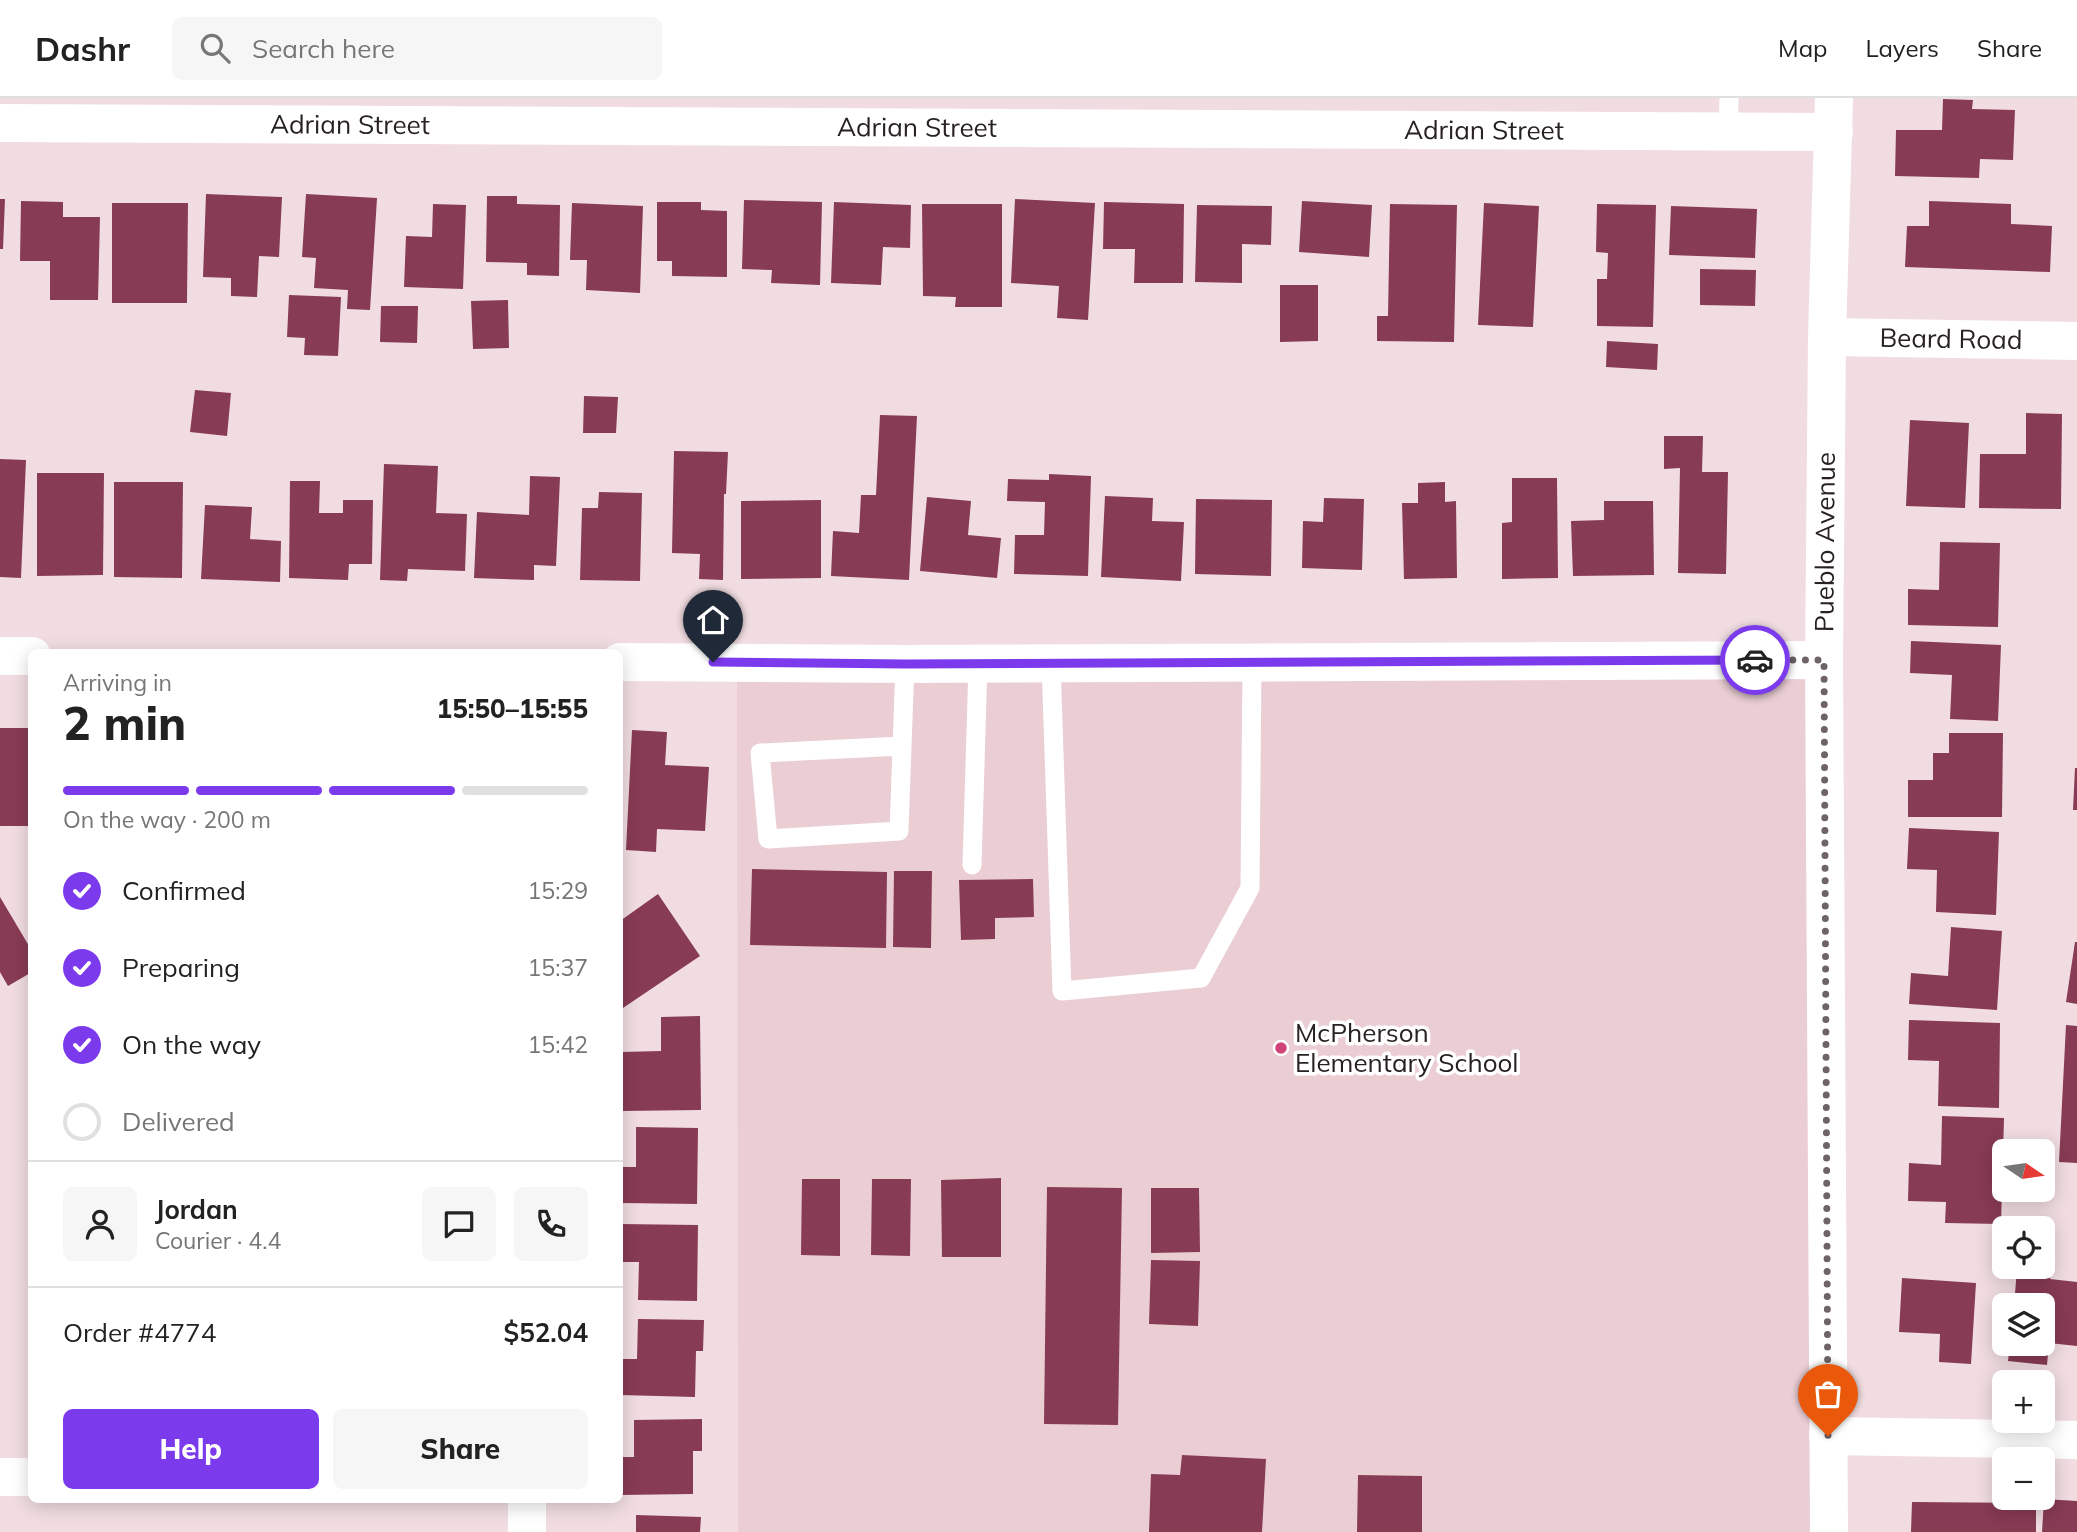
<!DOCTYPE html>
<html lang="en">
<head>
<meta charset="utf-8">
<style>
  body { margin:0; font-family:Mulish,sans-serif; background:#f6f6f6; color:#222; height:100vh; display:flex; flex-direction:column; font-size:26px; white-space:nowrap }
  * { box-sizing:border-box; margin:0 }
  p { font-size:23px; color:#767676 }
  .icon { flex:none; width:38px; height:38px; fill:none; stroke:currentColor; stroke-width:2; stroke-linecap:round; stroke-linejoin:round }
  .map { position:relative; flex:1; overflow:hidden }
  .sheet { position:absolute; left:28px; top:551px; width:595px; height:854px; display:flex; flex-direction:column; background:#fff; border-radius:10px; box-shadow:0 4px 18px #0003 }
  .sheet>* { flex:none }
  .needle { width:46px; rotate:103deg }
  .buttons { position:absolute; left:1992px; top:1041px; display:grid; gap:14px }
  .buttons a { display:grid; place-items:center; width:63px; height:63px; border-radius:10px; background:#fff; box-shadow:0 4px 18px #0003; font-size:35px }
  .pin { position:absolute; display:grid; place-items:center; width:60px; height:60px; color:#fff; margin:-72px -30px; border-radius:50% 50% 50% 0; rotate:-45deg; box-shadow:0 0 7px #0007 }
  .pin .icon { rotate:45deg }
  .courier { position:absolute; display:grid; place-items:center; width:70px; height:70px; margin:-35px; border:5px solid #7c3aed; border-radius:50%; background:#fff; color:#222; box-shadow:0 2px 9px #0007 }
  .overview em { font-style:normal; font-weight:800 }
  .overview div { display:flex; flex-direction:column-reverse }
  .overview { display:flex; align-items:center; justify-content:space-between; height:119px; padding:0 35px }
  h1 { font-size:46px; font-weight:800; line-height:52px }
  .bar { display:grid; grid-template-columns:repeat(4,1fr); gap:10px 7px; align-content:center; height:84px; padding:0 35px }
  .bar i { height:9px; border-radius:5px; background:#e0e0e0 }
  .bar .current { background:#7c3aed }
  .bar p { grid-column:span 4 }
  .line { display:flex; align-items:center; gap:18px; padding:0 35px; border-top:2px solid #e0e0e0 }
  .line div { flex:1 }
  .round { display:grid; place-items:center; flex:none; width:74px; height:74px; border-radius:10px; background:#f6f6f6 }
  ol { padding:0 35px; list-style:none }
  li { display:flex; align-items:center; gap:21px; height:77px }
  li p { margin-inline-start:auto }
  li .icon { padding:7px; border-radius:50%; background:#7c3aed; color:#fff; stroke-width:4 }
  li:last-child { color:#767676 }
  li i { width:38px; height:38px; border:4px solid #e0e0e0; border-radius:50% }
  .primary-button { display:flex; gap:14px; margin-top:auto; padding:14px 35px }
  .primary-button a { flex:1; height:80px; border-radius:10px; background:#7c3aed; color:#fff; font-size:28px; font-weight:800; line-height:80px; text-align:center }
  .primary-button a+a { background:#f6f6f6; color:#222 }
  header { display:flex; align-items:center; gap:42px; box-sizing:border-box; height:98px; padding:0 35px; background:#fff; border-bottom:2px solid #e0e0e0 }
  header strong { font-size:33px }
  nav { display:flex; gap:38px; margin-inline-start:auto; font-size:24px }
  .search { width:490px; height:63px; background:#f6f6f6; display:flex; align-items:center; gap:18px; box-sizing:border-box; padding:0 24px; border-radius:10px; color:#767676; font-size:26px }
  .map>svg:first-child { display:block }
</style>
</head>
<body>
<header>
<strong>Dashr</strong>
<div class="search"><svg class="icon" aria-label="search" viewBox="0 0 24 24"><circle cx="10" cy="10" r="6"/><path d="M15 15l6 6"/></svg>Search here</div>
<nav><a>Map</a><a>Layers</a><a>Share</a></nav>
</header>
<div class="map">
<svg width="2077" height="1434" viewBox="0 0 2077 1434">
  <rect width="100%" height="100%" fill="#f1dde1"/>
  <path fill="#eaced4" d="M1824,562L1829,1434H738L737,565Z"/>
  <path fill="#883b54" d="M1943,1L1973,2L1972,11L2015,12L2013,62L1980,61L1979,80L1895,78L1896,32H1942Z
    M206,96L282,99L279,159L259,158L257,199L231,198V180L203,179Z
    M306,96L377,100L370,212L347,211L348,192L314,190L316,160L302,159Z
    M487,98H517V106L560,107L559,178L527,177V165L486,164Z
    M0,101H5L3,151H0Z
    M1015,101L1095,105L1088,222L1057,220L1059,188L1011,185Z
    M744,102L822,104L820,187L771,185L772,172L742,171Z
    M21,103L63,104V119H100L98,202H50V163H20Z
    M1302,103L1372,107L1369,159L1299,154Z
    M1929,103L2011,106V126L2052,128L2050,174L1905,169L1907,128H1929Z
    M657,104H701V112L727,113V179L672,178V163H657Z
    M834,104L911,107L910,150L883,149L881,187L831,185Z
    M1104,104L1184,106L1183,185H1134L1135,151H1103Z
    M112,105H188L187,205H112Z
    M572,105L643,108L640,195L586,192L587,162H570Z
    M1484,105L1539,108L1533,229L1478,227Z
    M433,106L466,107L463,191L404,189L406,138L432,139Z
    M922,106H1002V209H955L956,199L923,198Z
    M1390,106L1457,107L1454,244L1377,243V218H1388Z
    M1597,106L1656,107L1653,229L1597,228V181H1607L1608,155L1596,154Z
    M1197,107L1272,108L1271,147L1242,146V185L1195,184Z
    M1671,108L1757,111L1755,160L1669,157Z
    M1700,171L1756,172L1755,208L1700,207Z
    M1280,187H1318V243L1280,244Z
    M289,197L341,199L338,258L304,257L305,240L287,239Z
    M508,202L509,250L473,251L471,203Z
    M381,208H418L417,245L380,244Z
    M1607,243L1658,246L1657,272L1606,269Z
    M195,292L231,295L227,338L190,334Z
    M584,298L618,299L616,335H583Z
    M2026,315L2062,316L2061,411L1979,410L1980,356H2026Z
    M880,317L917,318L909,482L831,478L833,433L859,435L861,397H876Z
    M1910,322L1969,325L1965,410L1906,408Z
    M1664,338H1703L1702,374H1728L1726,476L1678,475L1680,370L1664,371Z
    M674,353L728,354L726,396H724L723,482L699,481L700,456L672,455Z
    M0,361L26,362L21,480L0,479Z
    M384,366L438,368L436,415L467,416L465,473L408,471L407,483L380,482Z
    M37,375H104L103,477L37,478Z
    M1049,376L1091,378L1088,478L1014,476L1015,437H1044L1045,404L1007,403L1008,381L1049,382Z
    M530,378L560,379L556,468L534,467V482L474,480L477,414L529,417Z
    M1512,380H1557L1558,480L1502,481V425L1512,424Z
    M290,383H320L319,415H343V402H373L372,466H349L348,482L289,480Z
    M114,384H183L182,480L114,479Z
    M1445,384V404L1456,403L1457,480L1404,481L1402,405H1418V385Z
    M599,394L642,395L640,483L580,482L582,410H598Z
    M1105,398L1153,400L1152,423L1184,424L1181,483L1101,479Z
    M927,399L971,403L968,437L1001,440L997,480L920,473Z
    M1324,400L1364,401L1362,472L1302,470L1303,423L1323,424Z
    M1196,401L1272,402L1271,478L1195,476Z
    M821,402V480L741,481V403Z
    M1604,403H1653L1654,477L1573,478L1571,423L1604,422Z
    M205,407L252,409L250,441L281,443L280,484L201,481Z
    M1940,444L2000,445L1998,529L1908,527V491L1939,492Z
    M1911,543L2001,547L1998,623L1950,621L1952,577L1910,575Z
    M0,630H32V728H0Z
    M632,632L667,634L665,667L709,669L705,733L657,731L656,754L626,752Z
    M1949,635H2003L2002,719H1908V682H1933V655H1949Z
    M2075,670H2077V712H2073Z
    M1909,730L1999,734L1996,817L1936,814L1937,772L1907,771Z
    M752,771L887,774L886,850L750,847Z
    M894,773H932L931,850L893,849Z
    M1033,781L1034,819L995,820V841L961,842L959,782Z
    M658,796L700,858L620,912V823Z
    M0,799L32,853V874L8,888L0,874Z
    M1951,829L2002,833L1997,912L1909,906L1911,875L1948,878Z
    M2075,844H2077V906L2066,904Z
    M700,918L701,1012L622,1013L621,954L661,953V919Z
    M1909,922L2000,925L1999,1010L1938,1008L1939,963L1908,962Z
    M2066,927L2077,928V1065L2059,1064Z
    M1942,1018L2004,1020L2001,1126L1945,1125L1946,1104L1908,1103L1909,1065L1941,1067Z
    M636,1029L698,1030L697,1106L620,1105V1069H636Z
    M1001,1080V1159H942L941,1082Z
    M802,1081H840V1158L801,1157Z
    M872,1081H911L910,1158L871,1157Z
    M1047,1089L1122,1090L1118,1327L1044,1326Z
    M1151,1090H1199L1200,1154L1151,1155Z
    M620,1126L698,1127L697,1203L638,1202L639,1164H620Z
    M1151,1162L1200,1163L1198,1228L1149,1226Z
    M2017,1171L2051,1174L2050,1181L2077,1184V1248L2049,1245L2047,1267L2008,1263L2010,1246H2042V1208H2014Z
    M1902,1180L1976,1185L1971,1266L1939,1264L1940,1236L1899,1234Z
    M638,1221L704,1222L703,1253H696L695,1299L620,1297V1261H637Z
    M702,1321V1353H693V1396L620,1397V1359H634V1322Z
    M1182,1357L1266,1361L1262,1434H1149L1151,1376L1180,1377Z
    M1358,1377L1422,1378V1434H1357Z
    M2044,1401L2077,1403V1434H2042Z
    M1912,1404L2036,1405V1434H1911Z
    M636,1417L701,1419L700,1434H636Z"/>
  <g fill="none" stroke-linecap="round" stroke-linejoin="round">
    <path stroke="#fff" stroke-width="19" d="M1728,34L1729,0
      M1051,565L1062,893L1201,880L1250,790L1252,565
      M902,648L760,655L768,741L899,733L905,566
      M972,767L978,566"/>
    <g stroke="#fff" stroke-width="38">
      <path id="s1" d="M0,25L1834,34"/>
      <path id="s2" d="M1827,239L2077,243"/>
      <path d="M0,558H32"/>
      <path d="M620,564L905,566L1824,562"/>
      <path d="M1828,1338L2077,1342"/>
      <path d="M0,1379H32"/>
      <path d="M527,1434V1402"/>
    </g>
    <path stroke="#fff" stroke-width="38" id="s3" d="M1829,1434L1824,562L1827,239L1834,0"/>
  </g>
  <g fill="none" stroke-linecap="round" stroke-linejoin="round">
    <path stroke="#6e6365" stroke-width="7" stroke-dasharray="0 12.6" d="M1755,562H1824L1828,1338"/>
    <path stroke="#7c3aed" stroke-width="9" d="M713,564L905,566L1755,562"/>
  </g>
  <circle fill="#cf4376" stroke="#fff" stroke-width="2.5" cx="1281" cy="950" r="7"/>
  <g text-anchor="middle" stroke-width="7" stroke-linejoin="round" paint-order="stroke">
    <g font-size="26" fill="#282122" stroke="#fff">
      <text dy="9" stroke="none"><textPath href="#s1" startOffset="350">Adrian Street</textPath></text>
      <text dy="9" stroke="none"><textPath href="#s1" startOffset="917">Adrian Street</textPath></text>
      <text dy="9" stroke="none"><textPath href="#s1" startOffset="1484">Adrian Street</textPath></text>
      <text dy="9" stroke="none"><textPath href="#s2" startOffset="124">Beard Road</textPath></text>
      <text dy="9" stroke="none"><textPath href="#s3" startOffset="990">Pueblo Avenue</textPath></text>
    </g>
    <g font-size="26" fill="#282122" stroke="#fff" text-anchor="start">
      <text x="1295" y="944">McPherson<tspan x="1295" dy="30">Elementary School</tspan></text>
    </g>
  </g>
</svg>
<div class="buttons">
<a><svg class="needle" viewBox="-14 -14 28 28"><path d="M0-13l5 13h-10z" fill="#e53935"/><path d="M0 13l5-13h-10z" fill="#767676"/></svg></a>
<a><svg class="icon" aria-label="locate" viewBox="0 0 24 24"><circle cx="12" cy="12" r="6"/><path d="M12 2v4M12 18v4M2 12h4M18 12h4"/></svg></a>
<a><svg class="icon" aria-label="layers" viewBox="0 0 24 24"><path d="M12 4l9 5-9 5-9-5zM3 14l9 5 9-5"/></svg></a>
<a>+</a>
<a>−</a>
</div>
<div class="pin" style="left:1828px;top:1338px;background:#ea580c"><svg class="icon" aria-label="bag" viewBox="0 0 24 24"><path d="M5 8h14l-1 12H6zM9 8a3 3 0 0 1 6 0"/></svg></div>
<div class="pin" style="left:713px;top:564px;background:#1f2937"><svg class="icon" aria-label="home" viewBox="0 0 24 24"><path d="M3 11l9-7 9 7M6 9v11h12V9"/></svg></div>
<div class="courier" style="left:1755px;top:562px"><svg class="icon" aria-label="car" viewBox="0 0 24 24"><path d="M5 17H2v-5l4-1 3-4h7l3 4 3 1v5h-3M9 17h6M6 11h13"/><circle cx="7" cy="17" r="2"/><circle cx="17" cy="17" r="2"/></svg></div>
<section class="sheet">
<div class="overview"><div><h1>2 min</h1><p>Arriving in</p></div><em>15:50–15:55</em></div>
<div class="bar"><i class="current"></i><i class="current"></i><i class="current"></i><i></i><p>On the way · 200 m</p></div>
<ol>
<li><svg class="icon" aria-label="check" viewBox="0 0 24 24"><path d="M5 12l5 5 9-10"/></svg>Confirmed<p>15:29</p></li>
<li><svg class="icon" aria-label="check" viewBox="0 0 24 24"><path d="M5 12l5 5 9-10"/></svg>Preparing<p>15:37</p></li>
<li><svg class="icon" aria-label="check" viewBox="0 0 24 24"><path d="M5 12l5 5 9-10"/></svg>On the way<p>15:42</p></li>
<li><i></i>Delivered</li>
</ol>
<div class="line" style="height:126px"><a class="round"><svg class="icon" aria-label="person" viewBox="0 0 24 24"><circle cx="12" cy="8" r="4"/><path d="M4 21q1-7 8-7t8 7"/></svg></a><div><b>Jordan</b><p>Courier · 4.4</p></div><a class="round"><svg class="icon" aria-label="chat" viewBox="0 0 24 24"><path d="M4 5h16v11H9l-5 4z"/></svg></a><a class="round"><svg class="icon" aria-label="phone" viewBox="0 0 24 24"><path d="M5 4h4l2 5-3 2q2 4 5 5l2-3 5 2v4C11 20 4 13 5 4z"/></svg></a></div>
<div class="line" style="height:91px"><div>Order #4774</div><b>$52.04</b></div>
<div class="primary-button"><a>Help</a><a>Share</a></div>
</section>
</div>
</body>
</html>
